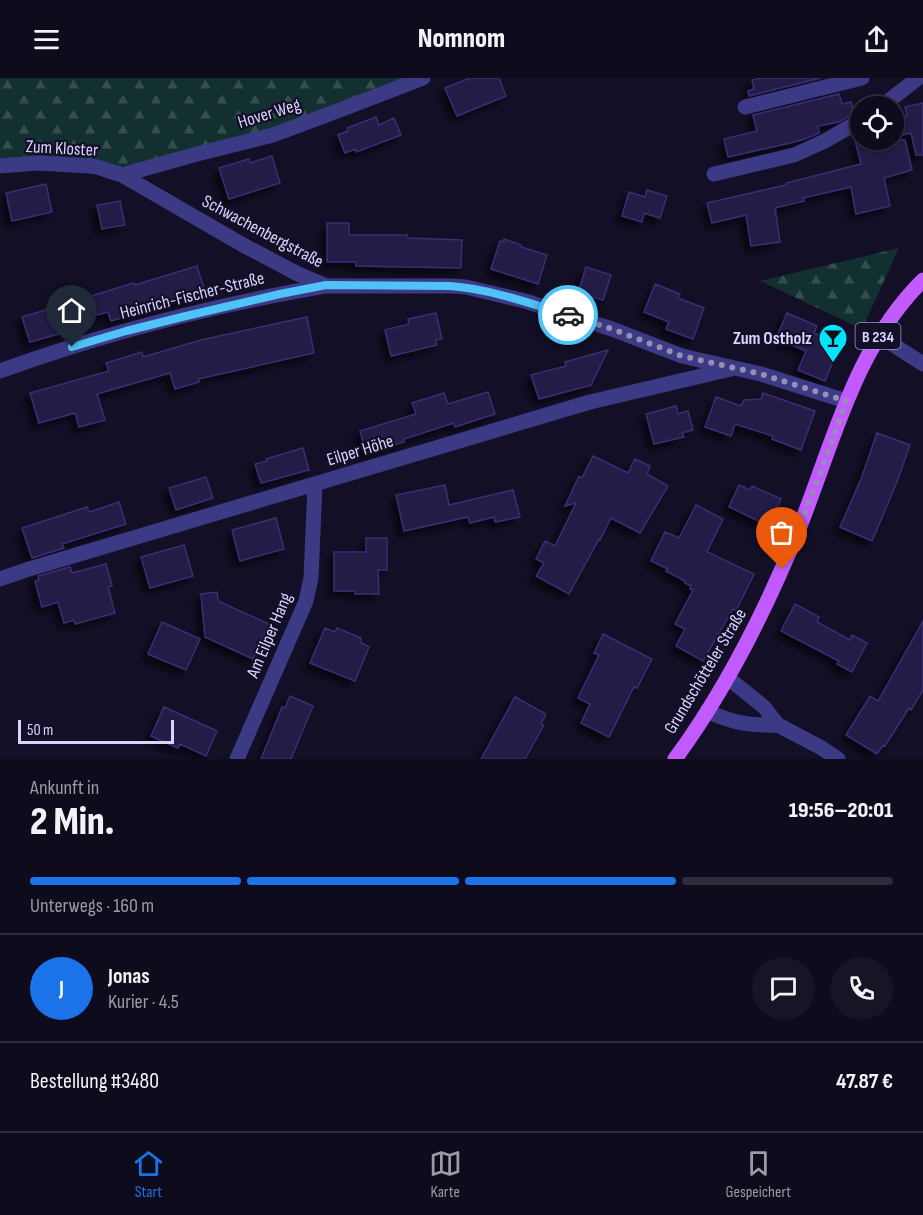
<!DOCTYPE html>
<html lang="de">
<head>
<meta charset="utf-8">
<style>
  body { margin:0; font-family:"Sofia Sans Condensed",sans-serif; background:#171425; color:#f1f3f6; height:100vh; display:flex; flex-direction:column; font-size:22px; white-space:nowrap }
  * { box-sizing:border-box; margin:0 }
  p { font-size:20px; color:#9b9ba3 }
  .icon { flex:none; width:33px; height:33px; fill:none; stroke:currentColor; stroke-width:2; stroke-linecap:round; stroke-linejoin:round }
  .map { position:relative; height:681px; overflow:hidden }
  .sheet { display:flex; flex-direction:column; background:#0e0b1c; flex:1 }
  .sheet>* { flex:none }
  .fabs { position:absolute; left:850px; top:18px; display:grid; gap:12px }
  .fabs a { display:grid; place-items:center; width:54px; height:54px; border-radius:50%; background:#0e0b1c; box-shadow:0 3px 9px #0003,0 0 0 2px #2e2b3b; font-size:30px }
  .scale { position:absolute; left:18px; bottom:15px; width:156px; box-sizing:border-box; padding-left:6px; border:3px solid #d9d4ff; border-top:0; font-size:16px; line-height:21px; white-space:nowrap; color:#d9d4ff; -webkit-text-stroke:4px #130f26; paint-order:stroke }
  .pin { position:absolute; display:grid; place-items:center; width:51px; height:51px; color:#fff; margin:-62px -26px; border-radius:50% 50% 50% 0; rotate:-45deg; box-shadow:0 0 6px #0007 }
  .pin .icon { rotate:45deg }
  .courier { position:absolute; display:grid; place-items:center; width:60px; height:60px; margin:-30px; border:4px solid #4fc3f7; border-radius:50%; background:#fff; color:#222; box-shadow:0 2px 8px #0007 }
  .summary em { font-style:normal; font-weight:800 }
  .summary div { display:flex; flex-direction:column-reverse }
  .summary { display:flex; align-items:center; justify-content:space-between; height:102px; padding:0 30px }
  h1 { font-size:39px; font-weight:800; line-height:45px }
  .bar { display:grid; grid-template-columns:repeat(4,1fr); gap:9px 6px; align-content:center; height:72px; padding:0 30px }
  .bar i { height:8px; border-radius:4px; background:#2e2b3b }
  .bar .on { background:#1a73e8 }
  .bar p { grid-column:span 4 }
  .line { display:flex; align-items:center; gap:15px; padding:0 30px; border-top:2px solid #2e2b3b }
  .line div { flex:1 }
  .round { display:grid; place-items:center; flex:none; width:63px; height:63px; border-radius:32px; background:#171425 }
  header { display:flex; justify-content:space-between; align-items:center; height:78px; padding:0 30px; background:#0e0b1c; font-size:27px; font-weight:800 }
  .tabs { display:flex; justify-content:space-around; align-items:center; height:84px; border-top:2px solid #2e2b3b; background:#0e0b1c; font-size:16px; color:#9b9ba3 }
  .tabs a { display:grid; justify-items:center; gap:3px }
  .tabs .on { color:#1a73e8 }
  .map>svg:first-child { display:block }
</style>
</head>
<body>
<header><svg class="icon" aria-label="menu" viewBox="0 0 24 24"><path d="M4 6h16M4 12h16M4 18h16"/></svg>Nomnom<svg class="icon" aria-label="share" viewBox="0 0 24 24"><path d="M12 15V3M7 8l5-5 5 5M5 13v7h14v-7"/></svg></header>
<div class="map">
<svg width="923" height="681" viewBox="0 0 923 681">
  <defs>
    <pattern id="forest-firs" width="22" height="20" patternUnits="userSpaceOnUse" patternTransform="scale(1.5)"><rect width="22" height="20" fill="#12302f"/><path d="M5 1l3.5 6h-7zM16 11l3.5 6h-7z" fill="#344d4e"/></pattern>
    <filter id="shadow"><feDropShadow dx="-5.5" dy="5.5" stdDeviation="3" flood-color="#0009"/></filter>
  </defs>
  <rect width="100%" height="100%" fill="#130f26"/>
  <path fill="url(#forest-firs)" d="M0,0H423L340,32L122,97L0,88Z
    M899,170L862,251L760,203Z"/>
  <path fill="#241b47" stroke="#3b2d73" stroke-width="1.5" filter="url(#shadow)" d="M470,0H499L506,18L457,38L445,10Z
    M761,0H821L749,18L748,13L754,11L752,2Z
    M839,16L842,26L851,24L854,35L839,44L818,48L819,55L805,61L790,65L728,79L724,61L757,53L753,37Z
    M923,25V77H916L911,55L894,59V41L907,38L905,29Z
    M376,39L379,47L394,40L401,57L356,74L355,71L345,75L338,57L348,53L347,50Z
    M855,62H905L912,92L884,100L890,128L856,136L851,109L803,120L804,123L775,130L780,164L751,168L746,137L712,145L707,125L786,107V105L861,86Z
    M272,78L280,105L229,121L219,90L249,81L250,85Z
    M46,106L52,134L12,143L6,115Z
    M647,112L667,118L660,140L644,135L642,144L622,138L629,114L645,119Z
    M120,123L125,147L102,151L97,127Z
    M327,145H349V157H407L408,160L462,162L461,190L356,188V184H327Z
    M504,161L521,167V169L547,177L538,206L491,191L500,163L503,164Z
    M197,188L205,214L111,243L108,234L64,246L66,254L30,264L22,239L134,205L135,207Z
    M586,189L611,197L603,222L578,215Z
    M655,206L680,216L678,220L704,230L693,261L666,251L669,244L644,234Z
    M436,235L442,261L436,262L437,267L391,278L385,252L409,246L408,241Z
    M787,235L817,248L814,255L840,267L825,303L798,292L806,273L776,260Z
    M307,239L314,275L198,301L199,304L175,311L170,295L97,316L105,342L79,349L75,335L39,345L30,315L109,293L106,285L142,274L143,279L201,262Z
    M608,272L591,307L539,321L531,297L566,288L565,284Z
    M488,314L495,336L455,349L454,345L404,361V364L366,375L360,353L416,336L412,325L444,315L448,326Z
    M763,315L815,333L801,372L772,361L773,358L735,346L731,358L705,349L716,319L741,328L744,322L761,321Z
    M676,328L678,336L688,333L693,352L682,355L684,359L654,366L646,336Z
    M877,355L910,367L897,404L872,463L840,449L861,401Z
    M303,370L309,392L261,405L255,386L267,383L266,381Z
    M593,378L628,395L635,381L650,388L647,396L668,408L640,455L611,440L600,462L599,461L569,516L536,498L544,485L536,481L545,463L555,468L576,425L565,428L579,398L582,400Z
    M206,399L213,420L176,432L169,410Z
    M445,407L449,427L513,412L520,439L495,444L494,439L470,445L468,439L404,453L396,417Z
    M739,407L750,412L752,408L781,421L769,448L729,429Z
    M119,424L126,446L62,466L64,470L32,480L22,450L87,429L89,434Z
    M696,427L723,441L707,474L754,496L736,533L733,531L703,583L676,568L685,551L675,546L693,512L690,511L691,508L685,505V503L666,493L668,491L651,483L665,454L679,460Z
    M276,440L284,471L240,483L232,452Z
    M366,460H387V492H378L379,516H355V513H334V474H366Z
    M184,467L193,498L150,510L141,479Z
    M106,486L112,508L108,509L115,535L75,546L74,542L64,545L58,524L42,529L35,503L39,502L38,498L70,489L72,495Z
    M217,514L218,523L269,546L253,581L205,559L201,516Z
    M795,526L819,539L817,544L850,562L852,557L867,565L852,594L837,586L839,583L781,553Z
    M923,543V612L911,632L909,630L885,668L883,667L877,676L846,657L870,618L878,623Z
    M162,544L200,561L186,592L148,576Z
    M325,550L335,554L337,550L361,560L360,564L369,569L355,603L310,585Z
    M603,556L652,581L637,610L634,609L609,659L581,645L590,626L578,620L599,577L594,575Z
    M290,618L313,628L291,681H261L282,629L285,630Z
    M515,619L546,636L541,646L544,647L525,681H481Z
    M164,629L217,653L206,678L180,666L178,670L151,658Z"/>
  <g fill="none" stroke-linecap="round" stroke-linejoin="round">
    <path stroke="#3d3a85" stroke-width="15" d="M882,28L918,0
      M745,29L862,0
      M0,88L37,85L89,88L97,89L122,97L243,167L298,196L326,208H450L466,209L525,223L612,251L682,278L761,296L846,323
      M714,96L794,77L825,63L861,42
      M122,97L197,76L273,57L340,32L423,0
      M878,257L923,286
      M0,293C105,255 215,227 325,208
      M0,501L29,491L590,324L731,291
      M728,600L764,629L778,647L820,669L838,681
      M707,633C732,645 751,648 778,647
      M237,681L306,523L311,500L315,406"/>
    <path stroke="#c25bff" stroke-width="15" d="M675,681C727,610 767,530 800,448C834,363 855,269 923,202"/>
  </g>
  <g fill="none" stroke-linecap="round" stroke-linejoin="round">
    <path stroke="#948fb3" stroke-width="6" stroke-dasharray="0 10.8" d="M568,237L612,251L682,278L761,296L846,323L818,402L782,491"/>
    <path stroke="#4fc3f7" stroke-width="8" d="M72,269L126,253L186,238L280,216L326,207L450,208C490,211 529,225 568,237"/>
  </g>
  <defs>
    <g id="bar-pin" transform="scale(1.5)"><path d="M0 17L-7.5 6A9.5 9.5 0 1 1 7.5 6Z" fill="#00e5ff" stroke="#130f26"/><path d="M-6-5H6L.8 .8V4.5H3.5V6h-7V4.5H-.8V.8Z" fill="#111"/></g>
  </defs>
  <g fill-rule="evenodd">
    <use href="#bar-pin" x="833" y="260"/>
  </g>
  <g text-anchor="middle" stroke-width="4.5" stroke-linejoin="round" paint-order="stroke">
    <rect fill="#130f26" stroke="#9e99be" stroke-width="1.5" x="855.5" y="245" width="45" height="26" rx="4.5"/>
    <g font-size="16" font-weight="bold" fill="#d9d4ff">
      <text x="878" y="264">B 234</text>
    </g>
    <g font-size="18" fill="#d9d4ff" stroke="#130f26">
      <text transform="translate(269 35) rotate(-17)" y="6">Hover Weg</text>
      <text transform="translate(62 70) rotate(3)" y="6">Zum Kloster</text>
      <text transform="translate(263 153) rotate(28)" y="6">Schwachenbergstraße</text>
      <text transform="translate(192 217) rotate(-14)" y="6">Heinrich-Fischer-Straße</text>
      <text transform="translate(360 372) rotate(-17)" y="6">Eilper Höhe</text>
      <text transform="translate(269 557) rotate(-67)" y="6">Am Eilper Hang</text>
      <text transform="translate(705 593) rotate(-59)" y="6">Grundschötteler Straße</text>
    </g>
    <g font-size="18" font-weight="bold" fill="#d9d4ff" stroke="#130f26" text-anchor="end">
      <text x="812" y="266">Zum Ostholz</text>
    </g>
  </g>
</svg>
<div class="fabs">
<a><svg class="icon" aria-label="locate" viewBox="0 0 24 24"><circle cx="12" cy="12" r="6"/><path d="M12 2v4M12 18v4M2 12h4M18 12h4"/></svg></a>
</div>
<div class="scale">50 m</div>
<div class="pin" style="left:782px;top:491px;background:#ea580c"><svg class="icon" aria-label="bag" viewBox="0 0 24 24"><path d="M5 8h14l-1 12H6zM9 8a3 3 0 0 1 6 0"/></svg></div>
<div class="pin" style="left:72px;top:269px;background:#1f2937"><svg class="icon" aria-label="home" viewBox="0 0 24 24"><path d="M3 11l9-7 9 7M6 9v11h12V9"/></svg></div>
<div class="courier" style="left:568px;top:237px"><svg class="icon" aria-label="car" viewBox="0 0 24 24"><path d="M5 17H2v-5l4-1 3-4h7l3 4 3 1v5h-3M9 17h6M6 11h13"/><circle cx="7" cy="17" r="2"/><circle cx="17" cy="17" r="2"/></svg></div>
</div>
<section class="sheet">
<div class="summary"><div><h1>2 Min.</h1><p>Ankunft in</p></div><em>19:56–20:01</em></div>
<div class="bar"><i class="on"></i><i class="on"></i><i class="on"></i><i></i><p>Unterwegs · 160 m</p></div>
<div class="line" style="height:108px"><b class="round" style="background:#1a73e8;color:#fff">J</b><div><b>Jonas</b><p>Kurier · 4.5</p></div><a class="round"><svg class="icon" aria-label="chat" viewBox="0 0 24 24"><path d="M4 5h16v11H9l-5 4z"/></svg></a><a class="round"><svg class="icon" aria-label="phone" viewBox="0 0 24 24"><path d="M5 4h4l2 5-3 2q2 4 5 5l2-3 5 2v4C11 20 4 13 5 4z"/></svg></a></div>
<div class="line" style="height:78px"><div>Bestellung #3480</div><b>47.87 €</b></div>
</section>
<nav class="tabs">
<a class="on"><svg class="icon" aria-label="home" viewBox="0 0 24 24"><path d="M3 11l9-7 9 7M6 9v11h12V9"/></svg>Start</a>
<a><svg class="icon" aria-label="map" viewBox="0 0 24 24"><path d="M3 6l6-2 6 2 6-2v14l-6 2-6-2-6 2zM9 4v14M15 6v14"/></svg>Karte</a>
<a><svg class="icon" aria-label="saved" viewBox="0 0 24 24"><path d="M7 4h10v16l-5-4-5 4z"/></svg>Gespeichert</a>
</nav>
</body>
</html>
